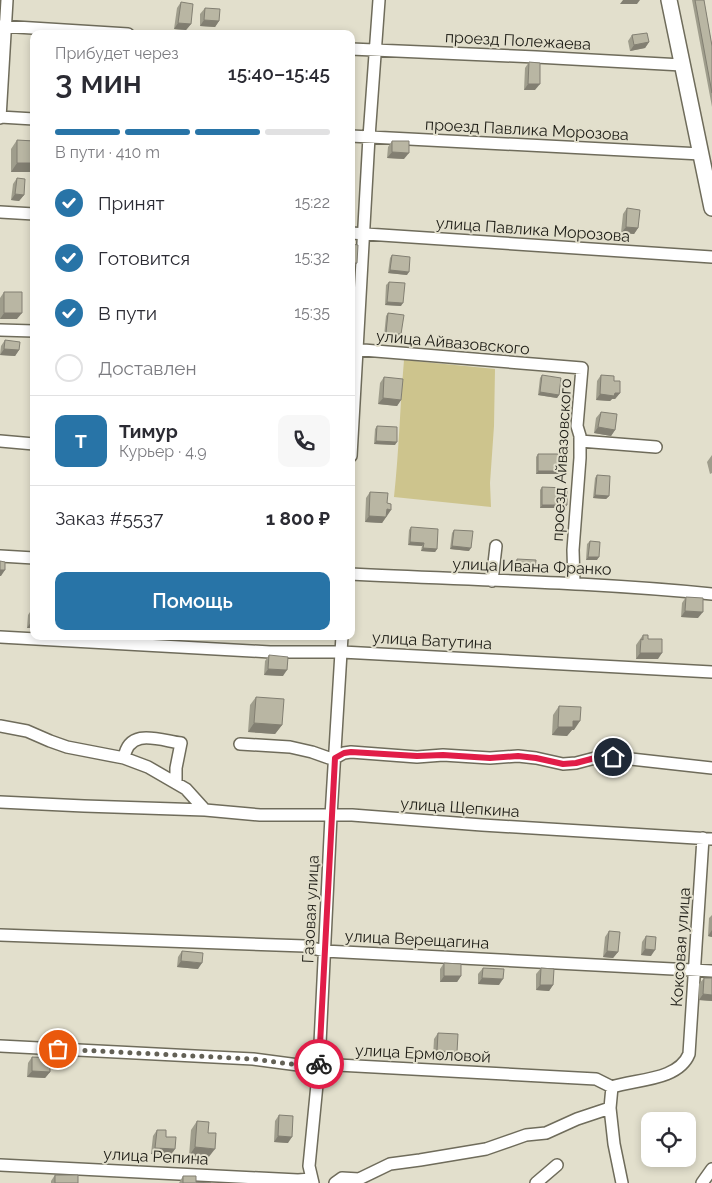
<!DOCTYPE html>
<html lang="ru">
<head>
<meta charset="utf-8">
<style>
  body { margin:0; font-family:Raleway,sans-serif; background:#f7f7f7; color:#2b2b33; height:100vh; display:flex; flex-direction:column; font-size:19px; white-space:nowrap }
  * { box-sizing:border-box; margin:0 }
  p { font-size:16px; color:#7c7c81 }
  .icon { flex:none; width:28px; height:28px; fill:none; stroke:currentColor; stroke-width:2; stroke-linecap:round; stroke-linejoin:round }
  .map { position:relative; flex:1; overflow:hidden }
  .side { position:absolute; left:30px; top:30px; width:325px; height:610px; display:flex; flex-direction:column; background:#fff; border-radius:10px; box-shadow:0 2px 8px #0003 }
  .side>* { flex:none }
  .tools { position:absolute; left:641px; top:1112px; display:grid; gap:10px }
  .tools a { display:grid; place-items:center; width:55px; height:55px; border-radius:10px; background:#fff; box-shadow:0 2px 8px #0003; font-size:25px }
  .pin { position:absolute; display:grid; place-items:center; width:42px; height:42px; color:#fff; margin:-21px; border:2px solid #fff; border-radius:50%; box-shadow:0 1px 5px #0007 }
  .courier { position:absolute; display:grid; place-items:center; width:50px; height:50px; margin:-25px; border:4px solid #e11d48; border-radius:50%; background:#fff; color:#222; box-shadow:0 1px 6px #0007 }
  .head em { font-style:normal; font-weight:600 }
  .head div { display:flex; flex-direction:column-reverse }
  .head { display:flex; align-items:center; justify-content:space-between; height:85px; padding:0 25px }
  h1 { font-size:32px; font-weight:600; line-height:38px }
  .bar { display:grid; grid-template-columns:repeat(4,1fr); gap:8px 5px; align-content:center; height:60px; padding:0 25px }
  .bar i { height:6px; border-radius:4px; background:#e1e1e2 }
  .bar .selected { background:#2874a7 }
  .bar p { grid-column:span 4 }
  .line { display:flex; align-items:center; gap:12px; padding:0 25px; border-top:1px solid #e1e1e2 }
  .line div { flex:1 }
  .round { display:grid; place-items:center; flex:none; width:52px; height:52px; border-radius:10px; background:#f7f7f7 }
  ol { padding:0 25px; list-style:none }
  li { display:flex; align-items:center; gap:15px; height:55px }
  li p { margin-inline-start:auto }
  li .icon { padding:5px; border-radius:50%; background:#2874a7; color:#fff; stroke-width:4 }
  li:last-child { color:#7c7c81 }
  li i { width:28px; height:28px; border:2px solid #e1e1e2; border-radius:50% }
  .action { display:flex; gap:10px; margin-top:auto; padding:10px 25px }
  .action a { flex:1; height:58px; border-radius:10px; background:#2874a7; color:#fff; font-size:20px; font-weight:600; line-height:58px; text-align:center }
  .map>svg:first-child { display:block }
</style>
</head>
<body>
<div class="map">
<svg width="712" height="1183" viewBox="0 0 712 1183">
  <rect width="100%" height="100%" fill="#e2dfcc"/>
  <path fill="#cdc48d" d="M404,360L495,369L494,426L490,483L491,507L394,497C399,452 400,406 404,360Z"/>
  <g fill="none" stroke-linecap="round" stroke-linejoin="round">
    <g stroke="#6f6c5b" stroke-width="14">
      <path id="street" d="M0,26L128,34
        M351,49L536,57L682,65
        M0,117L34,119
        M0,118L7,0
        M351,136L701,154
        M0,212L34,214
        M351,233L712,257
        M0,330L34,331
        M351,349L582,368L577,426L580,436V458L573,550L574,583
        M0,441L34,444
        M580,441L656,447
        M351,456L369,137L379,0
        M0,556L34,558
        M351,574C472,580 592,582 712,594
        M492,581L496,546
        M0,637L270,652H342L712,672
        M0,726L27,731L50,741L67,747L124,758L148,767L186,789L205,810
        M240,744L290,747L312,752L329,758H335L344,753L351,752L417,757L443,755L490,758L518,756L536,758L563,764L576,763L599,757H613L712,768
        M124,758C129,727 159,740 181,743L176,768V782
        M0,802L84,806L205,810L260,815H352L482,825L712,839
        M0,935L305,946L324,951L712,971
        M0,1046L253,1059L306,1066L319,1064L596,1079L612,1087C635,1079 678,1081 689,1054L703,838
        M612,1087L610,1108L614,1144L622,1183
        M0,1165L298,1180L311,1179
        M313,1183L309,1166L319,1064L331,816L342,636
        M335,1183L342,1178L359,1179L390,1164L420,1160L486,1149L526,1135L546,1133L577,1119L610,1108
        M536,1183L557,1165
        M702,1183L712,1169"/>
    </g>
    <g stroke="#6f6c5b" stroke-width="18">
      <path id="secondary" d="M669,0L712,208"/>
    </g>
    <use href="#street" stroke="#fff" stroke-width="11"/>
    <use href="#secondary" stroke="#fff" stroke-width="15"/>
  </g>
  <path fill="#9f9d8c" d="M692,0H704L712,46V107Z
    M181,2L191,24L186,30L174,29L177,8Z
    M205,8L219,21L215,27L200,26V14Z
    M632,35L649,42L645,48L630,51L628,41Z
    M529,62L535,90H524L525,68Z
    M17,140L34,141V169L32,172H11V149Z
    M392,141L404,159L387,158L388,147Z
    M17,178L24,195L19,201L11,200L13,184Z
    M627,208L638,228L634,234L621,233L623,214Z
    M392,255L407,275L388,273L390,258Z
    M389,282L401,306L385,305L386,285Z
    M4,292L17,319H0V298Z
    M388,313L399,337L384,336L386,316Z
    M5,340L19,350L15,356L0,355L1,346Z
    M542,375L559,395L557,398L538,395L540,378Z
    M601,375L614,381L620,393L615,399H612L610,401L596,400L597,381Z
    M384,377L401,400L397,406L378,404L380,383Z
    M601,412L615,430L611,436L594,433L596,418Z
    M377,426L395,445L374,444L375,429Z
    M538,454L560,471L558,474H536V457Z
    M712,455V473L710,474L707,462Z
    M597,475L609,496L606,499L593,498L595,478Z
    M542,487L565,508H540V490Z
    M370,492L387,516L382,523L365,522L366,498Z
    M411,527L437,549L435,552L421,551L422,546L408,545L409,530Z
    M454,530L469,551L450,549L452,533Z
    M590,541L597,560H586L587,544Z
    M517,559L535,570L533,573L515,572V562Z
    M686,597L698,618L681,617L682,603Z
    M32,609H34V628H27L28,615Z
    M643,635L648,639L658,659H636V645Z
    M269,655L283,676L264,675L265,661Z
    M256,697L282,725L275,734L248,732L250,705Z
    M559,706L574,730H572L567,736L552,735L553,715Z
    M712,915V937L708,936L709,918Z
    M609,931L618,952L613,958L603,957L605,937Z
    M646,936L651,956L641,955L642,942Z
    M182,951L198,969L177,967L178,957Z
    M444,963L461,976L457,982H440V969Z
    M483,968L499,985L478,984V974Z
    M541,968L553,985L549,991L536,990V974Z
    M704,978H712V1001L699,1000V984Z
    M438,1033L457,1052L453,1058L433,1057L434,1039Z
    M32,1057L50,1072L45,1078L27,1077L28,1063Z
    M279,1115L288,1143L274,1142L275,1121Z
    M197,1121L208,1133V1158L189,1156L191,1130Z
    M157,1130L166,1137L171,1155L151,1154L153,1136Z
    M55,1175L78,1183H51V1181Z
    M183,1176L196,1182L211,1183H179Z"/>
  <path fill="#827f72" d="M623,0H640L637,4H620Z
    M204,20L219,21L215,27L200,26Z
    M178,23L191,24L186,30L174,29Z
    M649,42L645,48L630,51L634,45Z
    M528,84H540L535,90H524Z
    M392,152L409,153L404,159L387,158Z
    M17,163H34V169L32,172H11Z
    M15,194L24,195L19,201L11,200Z
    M626,227L638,228L634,234L621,233Z
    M351,263H357L353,269H351Z
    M390,270L409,272L407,275L388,273Z
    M387,302L403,303L401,306L385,305Z
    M4,313H22L17,319H0Z
    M386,333L401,334L399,337L384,336Z
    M4,349L19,350L15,356L0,355Z
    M540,392L559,395L557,398L538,395Z
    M615,393H620L615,399H612L610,401L596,400L600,394Z
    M383,398L401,400L397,406L378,404Z
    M598,427L615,430L611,436L594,433Z
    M376,441L397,442L395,445L374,444Z
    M538,471H560L558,474H536Z
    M595,495L609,496L606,499L593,498Z
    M542,505H567L565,508H540Z
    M387,509L391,510L387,516L382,515Z
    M369,516L386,517L382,523L365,522Z
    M410,542L424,543L422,546L408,545Z
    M452,546L471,548L469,551L450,549Z
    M423,548L437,549L435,552L421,551Z
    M588,557H599L597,560H586Z
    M517,569L535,570L533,573L515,572Z
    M0,570H5L1,576H0Z
    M685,611L703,612L698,618L681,617Z
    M31,622H34V628H27Z
    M640,653H662L658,659H636Z
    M268,669L287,670L283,676L264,675Z
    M573,721H580L574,730H572L567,736L552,735L558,727Z
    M254,723L282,725L275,734L248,732Z
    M712,930V937L708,936Z
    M645,949L655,950L651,956L641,955Z
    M607,951L618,952L613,958L603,957Z
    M181,961L202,963L198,969L177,967Z
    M444,976H461L457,982H440Z
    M482,978L503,979L499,985L478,984Z
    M540,985H553L549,991L536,990Z
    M703,994L712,995V1001L699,1000Z
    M437,1051L457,1052L453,1058L433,1057Z
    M32,1071L50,1072L45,1078L27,1077Z
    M278,1136L292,1137L288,1143L274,1142Z
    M195,1147L215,1149L208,1158L189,1156Z
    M155,1148L175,1149L171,1155L151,1154Z"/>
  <path fill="#b9b6a3" stroke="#827f72" d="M695,0H704L712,46V93Z
    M181,2L193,4L191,24L178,23Z
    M205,8L220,9L219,21L204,20Z
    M647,33L649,42L634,45L632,35Z
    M529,62L540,63V84H528Z
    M17,140L34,141V163H17Z
    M392,141H409V153L392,152Z
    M17,178L25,179L24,195L15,194Z
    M627,208L640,210L638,228L626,227Z
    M351,244L358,245L357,263H351Z
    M392,255L410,257L409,272L390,270Z
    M351,280H353L352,297H351Z
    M389,282L405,283L403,303L387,302Z
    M4,292H22V313H4Z
    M388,313L404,315L401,334L386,333Z
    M5,340L20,342L19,350L4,349Z
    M542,375L561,378L559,395L540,392Z
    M601,375L614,376V381H620V393H615L614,396L600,394Z
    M384,377L403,379L401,400L383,398Z
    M601,412L617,414L615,430L598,427Z
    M377,426L397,427V442L376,441Z
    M538,454H560V471H538Z
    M597,475L610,476L609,496L595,495Z
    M542,487L567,488V505H542Z
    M370,492L388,493L387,503L391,504V510L387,509L386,517L369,516Z
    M411,527L438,529L437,549L423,548L424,543L410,542Z
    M454,530L473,531L471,548L452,546Z
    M590,541L600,542L599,557H588Z
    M517,559L536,560L535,570L517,569Z
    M0,561L5,562V570H0Z
    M686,597L703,598V612L685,611Z
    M32,609H34V622H31Z
    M643,635H648V639H662V653H640L641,639L643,640Z
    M269,655L288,657L287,670L268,669Z
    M256,697L284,699L282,725L254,723Z
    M559,706L581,707L580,721H573V727H558Z
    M609,931L620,932L618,952L607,951Z
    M646,936L656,937L655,950L645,949Z
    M182,951L203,953L202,963L181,961Z
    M444,963L461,964V976H444Z
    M483,968L504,969L503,979L482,978Z
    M541,968L554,969L553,985H540Z
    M704,978H712V995L703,994Z
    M438,1033L458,1034L457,1052L437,1051Z
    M32,1057L50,1058V1072L32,1071Z
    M279,1115L293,1116L292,1137L278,1136Z
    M197,1121L209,1122L208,1133H216L215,1149L195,1147Z
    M157,1130H166V1137H176L175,1149L155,1148Z
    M55,1175H78V1183H55Z
    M183,1176H196V1182L211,1183H183Z"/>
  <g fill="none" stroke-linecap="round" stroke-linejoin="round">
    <path stroke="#636156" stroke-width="5" stroke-dasharray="0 9" d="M58,1049L253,1059L306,1066L319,1064"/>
    <path stroke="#e11d48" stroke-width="6" d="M319,1064L335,758L344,753L351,752L417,756L443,755L490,758L518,756L536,758L563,764L576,763L599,757H613"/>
  </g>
  <g text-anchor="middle" stroke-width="4" stroke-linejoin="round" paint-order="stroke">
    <g font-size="16" fill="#1e1d16" stroke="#e2dfcc">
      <text transform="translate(518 40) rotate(3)" y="6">проезд Полежаева</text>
      <text transform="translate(527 129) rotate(3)" y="6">проезд Павлика Морозова</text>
      <text transform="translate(533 229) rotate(4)" y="6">улица Павлика Морозова</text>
      <text transform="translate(453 342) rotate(5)" y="6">улица Айвазовского</text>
      <text transform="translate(561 460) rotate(-87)" y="6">проезд Айвазовского</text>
      <text transform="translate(532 566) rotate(2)" y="6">улица Ивана Франко</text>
      <text transform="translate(432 640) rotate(3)" y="6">улица Ватутина</text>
      <text transform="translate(460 807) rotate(4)" y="6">улица Щепкина</text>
      <text transform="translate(310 909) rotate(-87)" y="6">Газовая улица</text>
      <text transform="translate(417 939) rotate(3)" y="6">улица Верещагина</text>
      <text transform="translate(680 947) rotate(-86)" y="6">Коксовая улица</text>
      <text transform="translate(423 1053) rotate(3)" y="6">улица Ермоловой</text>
      <text transform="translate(156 1156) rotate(3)" y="6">улица Репина</text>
    </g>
  </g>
</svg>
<div class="tools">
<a><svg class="icon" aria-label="locate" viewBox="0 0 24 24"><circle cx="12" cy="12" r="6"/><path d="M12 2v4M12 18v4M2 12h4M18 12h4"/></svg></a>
</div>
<div class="pin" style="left:58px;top:1049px;background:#ea580c"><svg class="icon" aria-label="bag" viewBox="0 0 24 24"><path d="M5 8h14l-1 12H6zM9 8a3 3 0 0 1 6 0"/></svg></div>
<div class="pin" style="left:613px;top:757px;background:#1f2937"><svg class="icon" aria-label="home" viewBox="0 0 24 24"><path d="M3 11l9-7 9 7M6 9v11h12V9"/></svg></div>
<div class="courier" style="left:319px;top:1064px"><svg class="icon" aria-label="bike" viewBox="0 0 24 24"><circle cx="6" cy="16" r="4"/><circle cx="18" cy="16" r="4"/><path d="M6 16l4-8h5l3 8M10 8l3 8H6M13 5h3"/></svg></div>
<section class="side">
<div class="head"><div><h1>3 мин</h1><p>Прибудет через</p></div><em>15:40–15:45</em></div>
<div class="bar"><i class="selected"></i><i class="selected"></i><i class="selected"></i><i></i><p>В пути · 410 m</p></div>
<ol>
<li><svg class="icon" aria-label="check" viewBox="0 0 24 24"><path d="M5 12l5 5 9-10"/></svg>Принят<p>15:22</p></li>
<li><svg class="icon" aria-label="check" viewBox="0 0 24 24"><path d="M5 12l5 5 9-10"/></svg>Готовится<p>15:32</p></li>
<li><svg class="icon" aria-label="check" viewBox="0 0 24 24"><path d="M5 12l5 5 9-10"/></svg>В пути<p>15:35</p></li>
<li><i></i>Доставлен</li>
</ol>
<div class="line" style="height:90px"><b class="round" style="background:#2874a7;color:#fff">Т</b><div><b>Тимур</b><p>Курьер · 4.9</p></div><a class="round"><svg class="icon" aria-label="phone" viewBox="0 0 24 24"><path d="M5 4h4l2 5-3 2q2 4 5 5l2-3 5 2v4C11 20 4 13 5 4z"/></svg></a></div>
<div class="line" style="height:65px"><div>Заказ #5537</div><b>1 800 ₽</b></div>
<div class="action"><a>Помощь</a></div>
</section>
</div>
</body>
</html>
